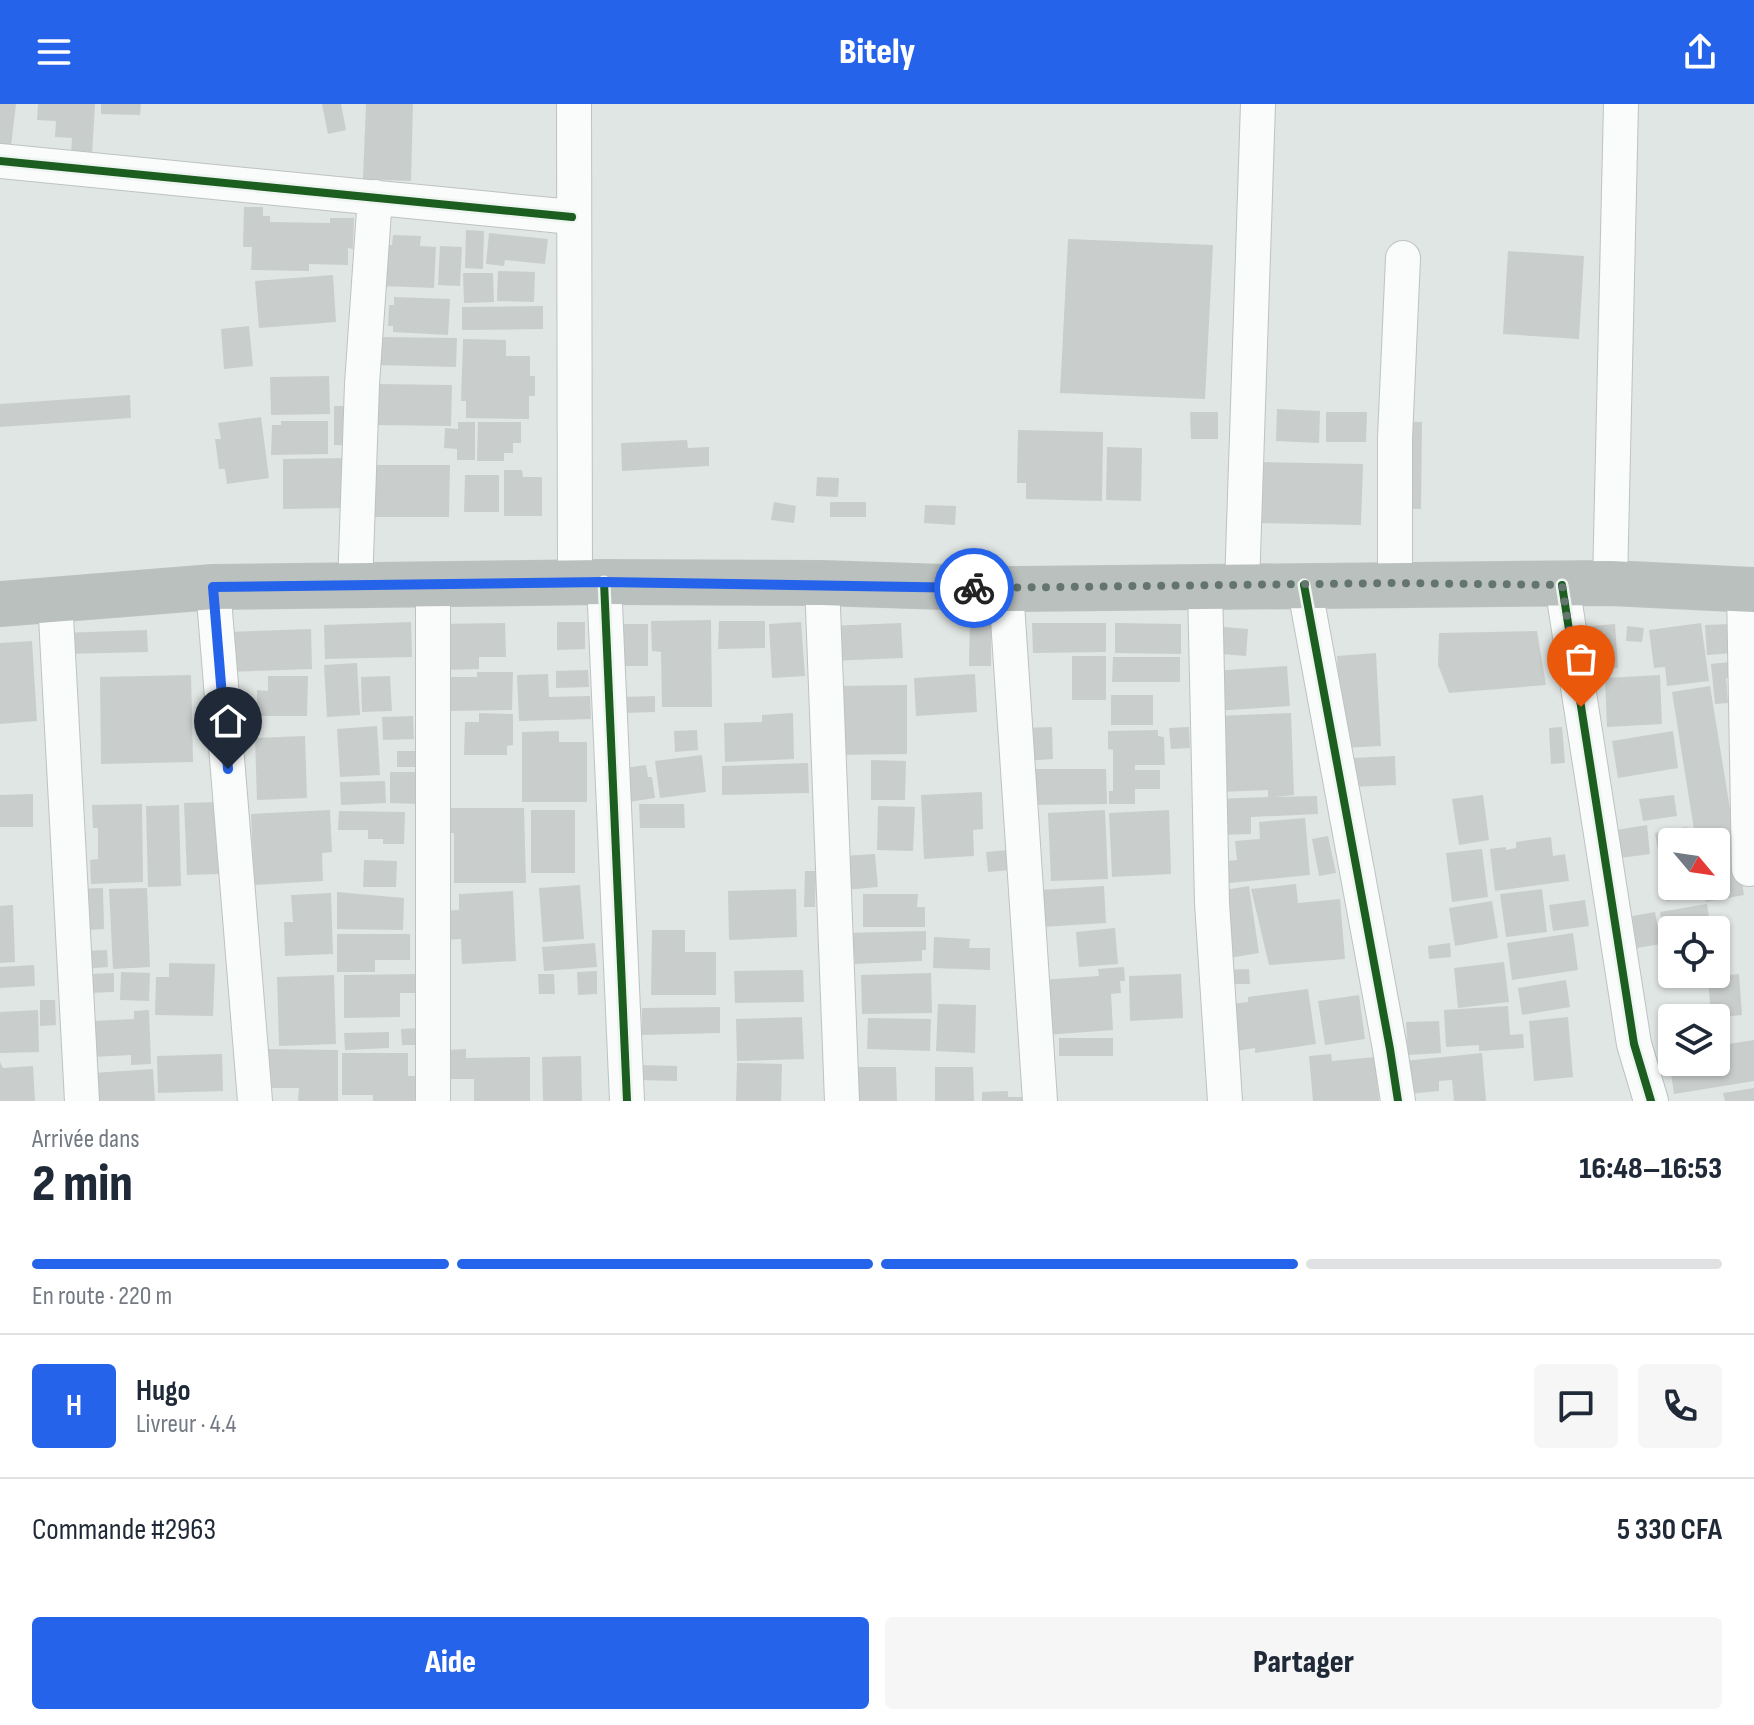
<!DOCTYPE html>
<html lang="fr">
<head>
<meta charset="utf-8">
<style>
  body { margin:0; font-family:"Sofia Sans Condensed",sans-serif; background:#f6f6f7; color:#1f2937; height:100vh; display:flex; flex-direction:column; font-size:30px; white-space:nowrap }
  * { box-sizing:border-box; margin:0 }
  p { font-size:26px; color:#747a83 }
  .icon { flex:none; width:44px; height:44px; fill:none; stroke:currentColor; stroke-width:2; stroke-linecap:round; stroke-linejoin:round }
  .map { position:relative; height:997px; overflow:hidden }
  .details { display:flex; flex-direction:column; background:#fff; flex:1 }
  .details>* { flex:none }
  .needle { width:52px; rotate:119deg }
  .fabs { position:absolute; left:1658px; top:724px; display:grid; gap:16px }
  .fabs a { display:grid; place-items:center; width:72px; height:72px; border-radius:8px; background:#fff; box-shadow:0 2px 6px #0004; font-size:40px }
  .pin { position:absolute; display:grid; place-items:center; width:68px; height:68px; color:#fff; margin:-82px -34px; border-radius:50% 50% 50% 0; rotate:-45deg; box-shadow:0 0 8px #0007 }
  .pin .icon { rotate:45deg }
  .courier { position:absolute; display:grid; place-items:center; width:80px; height:80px; margin:-40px; border:6px solid #2563eb; border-radius:50%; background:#fff; color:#222; box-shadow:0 2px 10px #0007 }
  .headline em { font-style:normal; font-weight:800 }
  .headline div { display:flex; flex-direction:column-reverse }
  .headline { display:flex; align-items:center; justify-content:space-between; height:136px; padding:0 32px }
  h1 { font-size:52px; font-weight:800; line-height:60px }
  .bar { display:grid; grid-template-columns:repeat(4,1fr); gap:12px 8px; align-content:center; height:96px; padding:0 32px }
  .bar i { height:10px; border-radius:6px; background:#e0e1e3 }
  .bar .active { background:#2563eb }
  .bar p { grid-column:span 4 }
  .line { display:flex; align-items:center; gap:20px; padding:0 32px; border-top:2px solid #e0e1e3 }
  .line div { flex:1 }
  .round { display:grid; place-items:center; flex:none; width:84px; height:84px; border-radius:8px; background:#f6f6f7 }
  .cta { display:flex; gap:16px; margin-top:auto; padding:16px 32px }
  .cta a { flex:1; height:92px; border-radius:8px; background:#2563eb; color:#fff; font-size:32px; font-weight:800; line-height:92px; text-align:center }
  .cta a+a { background:#f6f6f7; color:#1f2937 }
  header { display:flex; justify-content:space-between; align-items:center; height:104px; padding:0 32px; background:#2563eb; color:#fff; font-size:36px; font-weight:800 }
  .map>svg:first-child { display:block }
</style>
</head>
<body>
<header><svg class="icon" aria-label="menu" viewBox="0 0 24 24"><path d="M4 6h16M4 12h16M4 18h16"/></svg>Bitely<svg class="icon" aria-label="share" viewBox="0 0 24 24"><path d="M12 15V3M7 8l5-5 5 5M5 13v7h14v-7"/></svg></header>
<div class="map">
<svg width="1754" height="997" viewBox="0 0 1754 997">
  <rect width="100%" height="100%" fill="#e0e6e3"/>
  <path fill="#c9cecc" d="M0,0H16L11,42L0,41Z
    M38,0H95L92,51L71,50L72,34L55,33L56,17L37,16Z
    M101,0H141L140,11L101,10Z
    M322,0H341L346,26L328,30Z
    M366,0H413L411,77L363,75Z
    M244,103H263V112H270V118L330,119V114H354L353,145L348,144V161L309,160V167L251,166L252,143H243Z
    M466,126L484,127L483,165L465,164Z
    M489,129L548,135L545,160L505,156L504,162L486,160Z
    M393,131L421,132L420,142L436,143L434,184L382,182L384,141H392Z
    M1068,135L1213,141L1205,295L1060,289Z
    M440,142L462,143L460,182L438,181Z
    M1508,147L1584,152L1579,235L1503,230Z
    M498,167L535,168L534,198L497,197Z
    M463,169H493L494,198L464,199Z
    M333,171L336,218L259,224L255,177Z
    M394,193L450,195L448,231L393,228V222H388L389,201H394Z
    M543,202V225L462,226V203Z
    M249,222L253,262L224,265L221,225Z
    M379,233L457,234L456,263L378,261Z
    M463,235L506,236V252H530V272H535V292H529V315L466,314V297H461Z
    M329,272L330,310L271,311L270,273Z
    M376,280L452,281L451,322L375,321Z
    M130,291L131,314L0,323V300Z
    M334,302H354V341H334Z
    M1277,305L1320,307L1319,339L1276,337Z
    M1190,308H1218V335H1191Z
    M1326,308H1367L1366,338H1326Z
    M261,313L269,374L227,380L225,365H219L215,335H221L218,319Z
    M281,317H328V350L271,351L272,321H281Z
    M1399,317L1422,318L1421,405H1398Z
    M458,318H475V356H457V345L444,344L445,324L458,325Z
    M478,318H521V339H513V349H504V357H477Z
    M1018,326L1103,328L1102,397L1026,395V379H1017Z
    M687,336L688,344L709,343V362L622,367L621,339Z
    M1107,343L1142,344L1141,397L1106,396Z
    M347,354L348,404L283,405V355Z
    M1255,358L1363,360L1361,421L1254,419Z
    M365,361H450L449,413H365Z
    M504,366H522L523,373H542V412H504Z
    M465,371H499V408H464Z
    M817,373L839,374L838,393L816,392Z
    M774,398L796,402L794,419L771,416Z
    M830,398H866V413H830Z
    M925,401L956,402L955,421L924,419Z
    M711,516L712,603H662L661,548L652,547L651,517Z
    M970,516H991V562H969Z
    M719,517H765V544L718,545Z
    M411,518L412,553L325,555L324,521Z
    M557,518H585V545L557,546Z
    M801,518L805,572L772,574L769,520Z
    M505,519L506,553H479V565L441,566L440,520Z
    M901,519L903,554L829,557L828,522Z
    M1032,519H1106V548L1033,549Z
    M1115,519L1181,520V550L1115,549Z
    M1701,519L1709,577L1667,582L1665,563L1654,564L1649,526Z
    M615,520H648V562H615Z
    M1615,520L1618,564L1582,567L1579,523Z
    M1732,520L1734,549L1707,551L1705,521Z
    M1212,522L1248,525L1246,552L1209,549Z
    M1627,522L1644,524L1642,538L1626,537Z
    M311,525L312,565L227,568L226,528Z
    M147,526L148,548L61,550V529Z
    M1537,527L1546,581L1449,589L1438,561L1439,529Z
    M32,537L37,617L0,620V539Z
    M1376,549L1381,642L1342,644L1337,552Z
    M1072,552H1106V596H1072Z
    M1113,553H1180V578H1112Z
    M1739,557L1741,572L1726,574L1728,599L1715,600L1711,560Z
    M357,559L360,611L327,613L324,561Z
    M1287,562L1290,602L1214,607L1212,567Z
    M588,566L589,583L556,584V567Z
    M477,568H513L512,606L444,607V573H477Z
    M548,570L549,593L590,592L591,615L519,617L517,571Z
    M975,570L977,608L916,612L914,574Z
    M191,571L193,658L101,660L100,573Z
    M1660,571L1662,620L1607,623L1605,574Z
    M268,572H308L307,612H257V586L268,587Z
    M390,572L392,607L362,608L361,573Z
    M907,581V650L835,651L834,582Z
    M1710,582L1744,791L1706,798L1703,782H1716V738H1696L1672,588Z
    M1111,591H1153V621H1111Z
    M655,592V608L622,609L621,593Z
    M479,609L513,610V641L507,642V651H464L465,618H479Z
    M793,609L794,655L725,658L724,619L762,618V611Z
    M1291,609L1294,691L1274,693L1317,692L1318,710L1251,713V730L1218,731L1216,695L1268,693V686L1218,688L1216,612Z
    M413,612L414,635L383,636L382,613Z
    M377,622L380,671L340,673L337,625Z
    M1052,623L1053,655L1026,657L1025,624Z
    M1189,623L1190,644L1171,645L1169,624Z
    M1562,623L1565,659L1551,660L1549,624Z
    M697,626L698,646L675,648L674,627Z
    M1158,626V632L1164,633L1165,661H1135V666H1160V685H1135V700H1109V687H1113V646L1108,645V627Z
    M559,627V638H587V698H522V628Z
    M1673,627L1678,664L1618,674L1612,637Z
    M305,632L307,694L257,696L255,634Z
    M397,647H416V663H397Z
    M702,651L706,688L660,694L655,657Z
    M1395,652L1396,681L1353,683L1352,654Z
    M871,656L906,657L905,696H871Z
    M808,659L809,689L722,691V662Z
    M646,661L648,673H652L655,694L622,699L617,665Z
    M1025,665H1106L1107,700L1026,701Z
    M390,668H418V700L390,699Z
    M385,677L386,699L341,701L340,678Z
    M982,688L983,725L973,726L974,752L924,755L921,691Z
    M33,690V723H0V691Z
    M1483,691L1489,736L1459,741L1452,695Z
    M1674,691L1677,712L1643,717L1639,695Z
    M217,698L219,770L187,771L184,699Z
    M142,700L143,778L91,780L90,756L98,755V724H93L92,701Z
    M639,700H684L685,724H640Z
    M179,701L181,782L148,783L146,702Z
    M878,702L915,703L913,747L877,746Z
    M436,704H524L526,779H454V729H436Z
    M330,706L332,748L322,749L323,777L254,781L251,710Z
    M531,706H575V769H531Z
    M1105,706L1108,775L1051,777L1048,709Z
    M1169,706L1171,770L1112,773L1109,709Z
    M339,707L405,708L404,740H383V735H368V726H338Z
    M1305,714L1310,771L1220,780L1218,758L1237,756L1235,737L1260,735L1259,718Z
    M1647,721L1650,750L1620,754L1616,726Z
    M1687,723L1690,738H1672V782H1698L1700,790L1667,797L1655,729Z
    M1328,732L1336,769L1319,772L1312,735Z
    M1551,733L1553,752L1565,750L1569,777L1495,787L1490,745L1506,743V746L1516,744V738Z
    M1482,745L1488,793L1452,798L1446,749Z
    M1008,746L1010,766L988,768L986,748Z
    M875,750L878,783L845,786L842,752Z
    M364,756L397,757L396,783H363Z
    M805,767H816L815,803H804Z
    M1296,780L1298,799L1340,795L1345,855L1269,861L1251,785Z
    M580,781L584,835L543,838L539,784Z
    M1104,782L1106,819L1041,823L1039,786Z
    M1249,782L1259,849L1229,854L1218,787Z
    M103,784L104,825L75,827L73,785Z
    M147,784L150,863L113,865L109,785Z
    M796,785L797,833L729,836L728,787Z
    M1542,785L1547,828L1506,833L1500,790Z
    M513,787L516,857L462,860L461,835L444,836L442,807L459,806V790Z
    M337,788L404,794L403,826L337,825Z
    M331,789L333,850L285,852L284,818H293L291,791Z
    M863,790H918L917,803H925V823H863Z
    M1585,796L1589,822L1553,827L1549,801Z
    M1492,797L1498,834L1455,842L1449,804Z
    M1707,800L1711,826H1672V841L1666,842L1660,808Z
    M13,801L15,858L0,859V802Z
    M1655,808L1661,840L1637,844L1632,812Z
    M1115,824L1118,860L1079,863L1076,828Z
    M652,826H685V848H716V891H651Z
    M926,827V846H922V857L855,860L854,849H848L847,829Z
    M1573,829L1578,866L1512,876L1507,839Z
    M337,830H410V856H375V868H337Z
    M934,833L970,835L969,844H990V866L933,864Z
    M595,839L597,863L544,867L542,843Z
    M1450,839L1451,853L1429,855L1428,842Z
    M107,846L108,863L83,865V847Z
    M1504,858L1509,898L1458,904L1454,864Z
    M169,859L215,860L213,912L155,911L156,873H169Z
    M34,861L35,882L0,884V863Z
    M1124,863L1125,877H1120L1121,889L1111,890L1113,926L1046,931L1042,876L1099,872L1098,865Z
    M1249,865L1250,880H1226L1225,866Z
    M803,866L804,898L735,899L734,867Z
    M597,867V890L578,891L577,868Z
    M121,868L150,869L149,897L120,896Z
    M114,869V888L87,889V870Z
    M931,869L932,909L862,910L861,871Z
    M423,870L422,889H400V913L344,914V871Z
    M538,870H554L555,890H539Z
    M1181,870L1183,914L1130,917L1129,872Z
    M1739,870L1742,911L1711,914L1708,873Z
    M334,871L336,940L279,942L277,873Z
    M1566,876L1570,903L1522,911L1518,884Z
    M1308,885L1316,940L1255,949V944L1236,947L1230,900L1248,898V893Z
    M1359,891L1365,935L1325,941L1318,897Z
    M40,896H55L56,921L40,922Z
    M938,900L976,901L975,949L936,947Z
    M1508,902L1510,931L1523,930L1524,944L1479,947V941L1446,943L1444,906Z
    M720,903V929L642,931V904Z
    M38,906L39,948L0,949V908Z
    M149,906L151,960L131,961V951L93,953L92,917L134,915V907Z
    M802,913L804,955L737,957L736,915Z
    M1568,913L1573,973L1534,977L1529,917Z
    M868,914L931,915L930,947L867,945Z
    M1439,917L1441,949L1408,951L1406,918Z
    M422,924V941H402L401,925Z
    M389,928V944L345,946L344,929Z
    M1059,934H1113V952H1059Z
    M1754,936V977L1674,990L1668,949L1672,948V958H1716V942Z
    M264,945L338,946V997H298L299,984H263Z
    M466,945V954L530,953V997H474V975H448V946Z
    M342,949H408V972H417V997H373V991H342Z
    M1482,949L1486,997H1454L1452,976L1439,977V987L1408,990L1404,957Z
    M222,950L223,987L158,989L157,952Z
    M1331,950L1332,957L1375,953L1379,997H1313L1309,952Z
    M581,952L582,997H543L542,953Z
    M0,958L3,964L33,962L35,997H0Z
    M737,959L782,960L781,997H736Z
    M638,961L677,962V977L638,976Z
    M854,963H896L897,997H854Z
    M935,963H973L974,997H935Z
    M153,965L155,997H95L93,969Z
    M1754,984V997H1725L1723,989Z
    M1008,987V993H1022V997H982V988Z"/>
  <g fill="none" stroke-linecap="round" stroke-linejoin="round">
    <g stroke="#bdc3c0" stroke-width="36">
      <path id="street" d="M574,0L575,479
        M0,57L572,113
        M604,478L627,997
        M822,479L842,997
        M1395,479V334L1403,154
        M1610,479L1621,0
        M1304,481L1390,945L1398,997
        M1562,481L1634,940L1651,997
        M1242,482L1258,0
        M213,483L255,997
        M355,483L362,280L375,93
        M1205,483L1212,799L1225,997
        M1006,485L1040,997
        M1744,486L1749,765
        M55,494L82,997
        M433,997V481"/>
    </g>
    <g stroke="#bbc3bf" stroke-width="46">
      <path id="highway" d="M0,500L213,483L604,478L822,479L1006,485L1610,479L1754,486"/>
    </g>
    <use href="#street" stroke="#fafbfb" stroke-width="34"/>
    <use href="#highway" stroke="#b9c0be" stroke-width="44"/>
    <g stroke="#eef5f1" stroke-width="13">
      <path id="cycleway" d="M0,57L572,113
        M604,478L627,997
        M1304,481L1390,945L1398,997
        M1562,481L1634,940L1651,997"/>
    </g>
    <use href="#cycleway" stroke="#1b5e20" stroke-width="8"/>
  </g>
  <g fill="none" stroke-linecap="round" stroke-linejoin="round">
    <path stroke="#64746e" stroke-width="8" stroke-dasharray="0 14.4" d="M974,484L1395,479L1562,481L1581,603"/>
    <path stroke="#2563eb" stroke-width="10" d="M228,665L213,483L604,478L974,484"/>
  </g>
</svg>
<div class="fabs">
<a><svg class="needle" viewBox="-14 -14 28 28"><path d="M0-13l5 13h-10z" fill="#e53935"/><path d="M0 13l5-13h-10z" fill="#747a83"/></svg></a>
<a><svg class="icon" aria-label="locate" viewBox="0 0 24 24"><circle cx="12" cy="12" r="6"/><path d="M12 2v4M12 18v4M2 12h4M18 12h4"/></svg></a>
<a><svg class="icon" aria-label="layers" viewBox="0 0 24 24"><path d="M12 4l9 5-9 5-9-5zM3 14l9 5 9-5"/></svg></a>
</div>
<div class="pin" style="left:1581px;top:603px;background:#ea580c"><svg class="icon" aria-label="bag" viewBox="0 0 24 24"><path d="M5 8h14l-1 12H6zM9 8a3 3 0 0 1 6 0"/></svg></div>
<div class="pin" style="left:228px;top:665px;background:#1f2937"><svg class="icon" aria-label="home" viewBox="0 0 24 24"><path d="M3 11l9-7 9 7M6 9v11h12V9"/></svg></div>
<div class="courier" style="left:974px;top:484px"><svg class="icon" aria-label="bike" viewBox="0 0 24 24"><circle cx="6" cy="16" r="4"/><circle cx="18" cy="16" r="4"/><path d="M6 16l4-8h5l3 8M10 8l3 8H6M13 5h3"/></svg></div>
</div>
<section class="details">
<div class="headline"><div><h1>2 min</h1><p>Arrivée dans</p></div><em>16:48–16:53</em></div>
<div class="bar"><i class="active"></i><i class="active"></i><i class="active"></i><i></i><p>En route · 220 m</p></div>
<div class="line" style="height:144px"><b class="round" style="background:#2563eb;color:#fff">H</b><div><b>Hugo</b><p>Livreur · 4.4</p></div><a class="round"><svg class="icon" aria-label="chat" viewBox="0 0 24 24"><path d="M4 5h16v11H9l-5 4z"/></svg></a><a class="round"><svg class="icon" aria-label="phone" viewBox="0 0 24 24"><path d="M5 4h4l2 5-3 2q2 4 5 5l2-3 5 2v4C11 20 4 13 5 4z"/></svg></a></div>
<div class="line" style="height:104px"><div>Commande #2963</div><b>5 330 CFA</b></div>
<div class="cta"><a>Aide</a><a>Partager</a></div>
</section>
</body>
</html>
